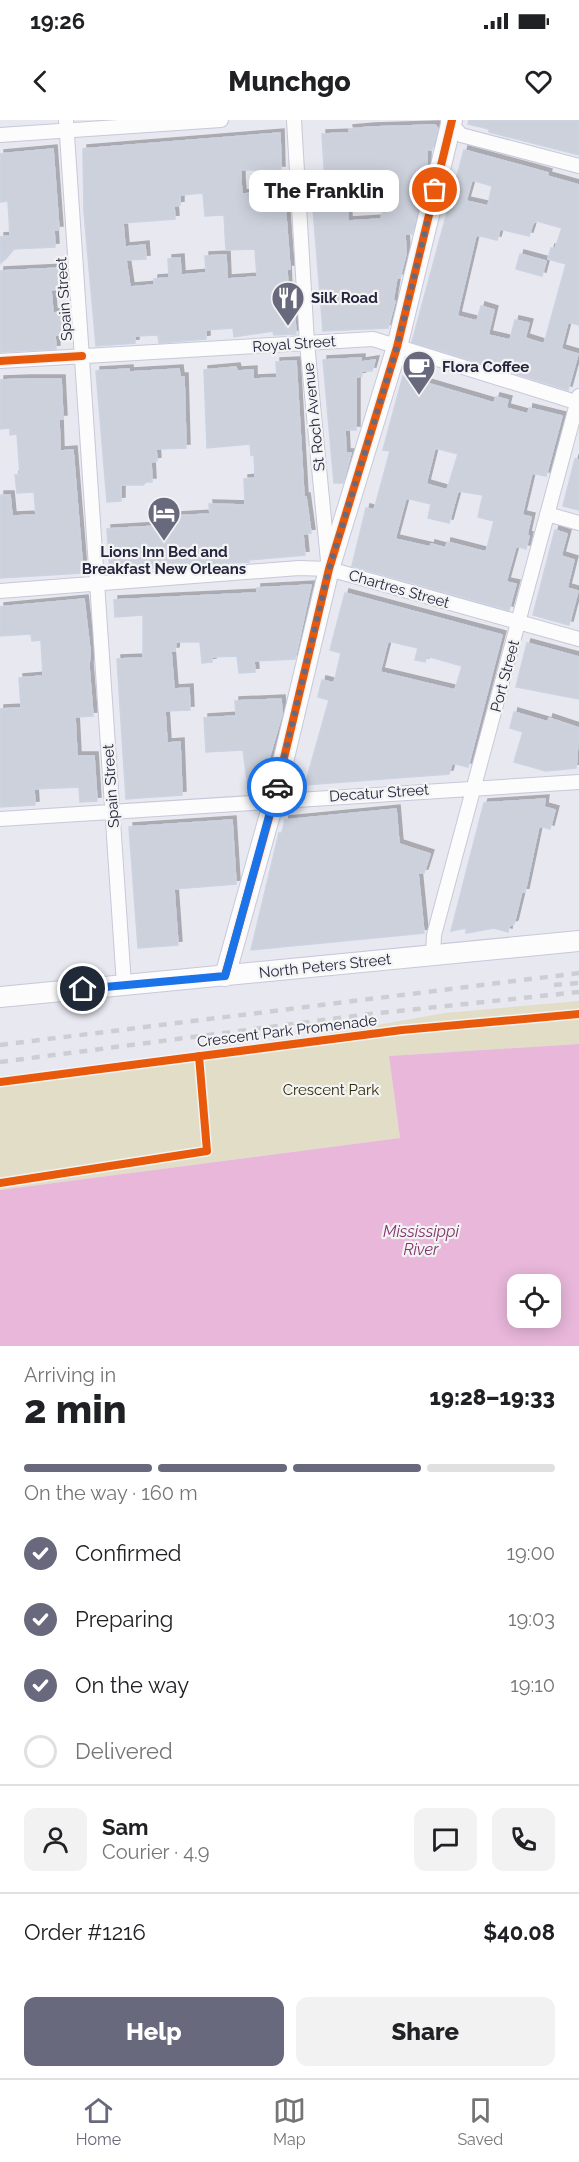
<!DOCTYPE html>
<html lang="en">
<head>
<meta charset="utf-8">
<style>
  body { margin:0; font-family:Raleway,sans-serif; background:#f2f2f2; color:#202124; height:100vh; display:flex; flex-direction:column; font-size:22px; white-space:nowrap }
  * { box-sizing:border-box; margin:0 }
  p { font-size:20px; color:#757577 }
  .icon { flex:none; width:33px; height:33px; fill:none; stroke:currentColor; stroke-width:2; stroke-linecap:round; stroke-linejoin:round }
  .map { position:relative; height:1226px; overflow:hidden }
  .panel { display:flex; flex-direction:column; background:#fff; flex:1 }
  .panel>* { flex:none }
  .fabs { position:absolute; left:507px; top:1154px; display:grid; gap:12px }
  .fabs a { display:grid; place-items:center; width:54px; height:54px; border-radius:12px; background:#fff; box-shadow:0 3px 15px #0003; font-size:30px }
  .pin { position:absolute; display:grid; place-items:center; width:51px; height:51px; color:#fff; margin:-26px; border:3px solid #fff; border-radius:50%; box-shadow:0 2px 6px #0007 }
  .courier { position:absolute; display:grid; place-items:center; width:60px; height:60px; margin:-30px; border:4px solid #1a73e8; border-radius:50%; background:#fff; color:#222; box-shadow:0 2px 8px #0007 }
  .bubble { position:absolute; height:42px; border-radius:12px; background:#fff; box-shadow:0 3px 15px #0003; font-size:20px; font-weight:800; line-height:42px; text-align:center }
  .overview em { font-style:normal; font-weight:800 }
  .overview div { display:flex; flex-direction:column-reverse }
  .overview { display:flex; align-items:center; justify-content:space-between; height:102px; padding:0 24px }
  h1 { font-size:39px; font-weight:800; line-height:45px }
  .bar { display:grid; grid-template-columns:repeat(4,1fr); gap:9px 6px; align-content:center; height:72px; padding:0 24px }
  .bar i { height:8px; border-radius:4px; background:#e0e0e0 }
  .bar .selected { background:#69697d }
  .bar p { grid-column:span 4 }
  .line { display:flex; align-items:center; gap:15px; padding:0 24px; border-top:2px solid #e0e0e0 }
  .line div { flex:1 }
  .round { display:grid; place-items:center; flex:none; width:63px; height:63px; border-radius:12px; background:#f2f2f2 }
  ol { padding:0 24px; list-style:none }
  li { display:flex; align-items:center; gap:18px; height:66px }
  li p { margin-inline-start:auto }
  li .icon { padding:6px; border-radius:50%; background:#69697d; color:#fff; stroke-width:4 }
  li:last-child { color:#757577 }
  li i { width:33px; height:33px; border:3px solid #e0e0e0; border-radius:50% }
  .button { display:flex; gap:12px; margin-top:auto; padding:12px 24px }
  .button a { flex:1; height:69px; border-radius:12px; background:#69697d; color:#fff; font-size:24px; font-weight:800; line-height:69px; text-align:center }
  .button a+a { background:#f2f2f2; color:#202124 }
  .status { display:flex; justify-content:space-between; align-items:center; height:42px; padding:0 30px; background:#fff; direction:ltr }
  .status svg { height:16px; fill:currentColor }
  header { display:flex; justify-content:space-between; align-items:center; height:78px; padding:0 24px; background:#fff; font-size:27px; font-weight:800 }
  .menu { display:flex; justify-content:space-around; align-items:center; height:84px; border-top:2px solid #e0e0e0; background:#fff; font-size:16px; color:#757577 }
  .menu a { display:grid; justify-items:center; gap:3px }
  .menu .selected { color:#69697d }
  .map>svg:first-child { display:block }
</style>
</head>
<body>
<div class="status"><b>19:26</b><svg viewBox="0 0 49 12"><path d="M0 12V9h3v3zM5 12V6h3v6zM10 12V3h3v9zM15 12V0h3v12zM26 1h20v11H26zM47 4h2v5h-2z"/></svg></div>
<header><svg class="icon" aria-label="back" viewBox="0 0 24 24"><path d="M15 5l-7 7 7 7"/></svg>Munchgo<svg class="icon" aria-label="heart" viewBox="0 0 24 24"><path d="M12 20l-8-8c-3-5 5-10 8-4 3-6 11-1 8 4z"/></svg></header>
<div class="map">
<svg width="579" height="1226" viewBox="0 0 579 1226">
  <defs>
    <filter id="shadow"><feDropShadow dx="4" dy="-4" stdDeviation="0" flood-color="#0004"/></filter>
  </defs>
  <rect width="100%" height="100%" fill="#e8e8f0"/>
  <path fill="#e1ddc6" d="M579,881V924L389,936L400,1018L0,1070V960L327,914L445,893Z"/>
  <path fill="#e8b7da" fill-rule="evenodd" d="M579,924V1226H0V1070L400,1018L389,936ZM518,1164H550V1197H518Z"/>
  <path fill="#ccd1dc" stroke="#ccd3e2" stroke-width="1.5" fill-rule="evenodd" filter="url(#shadow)" d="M469,0H579V35L489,12V9L468,4Z
    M435,5L438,9L432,30H427V52L412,114H405L406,134L400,158L397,157L393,181H395L388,208L323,211L311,64L325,63L322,14L350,13L349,9L371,7ZM374,70L375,76L386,75L381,99L348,101L347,71Z
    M280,13L281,50H241V62L242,74L284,71L290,149H287L288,171L290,186H294L296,214L274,215L273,211L234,217L233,208L206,210V219L159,223L158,215L135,216V223L96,226L84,92L83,29ZM203,73L205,96L224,95L226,130L255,129L257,157L227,159L226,135L205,136L206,153L181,155L180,138L168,139L169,158L154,159V165L130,167L126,140L146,139L145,125L125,127L123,103L175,99L174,86L180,85V75Z
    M53,29L59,110H54L55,127L13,129L1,143L0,117L10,116L8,81L0,82V34Z
    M464,30L534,49L548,53L547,56L579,65V205L568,202L561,229L578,234L568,270L412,222ZM472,60L492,66L488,86L466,81ZM537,101L562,108L555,129L551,128L548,139L566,144L544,224L525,218L529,203L515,200L510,220L488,215L494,190L481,186L477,201L457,196L476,115L497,120L500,109L529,116L533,103Z
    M520,134L546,141L542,156L516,149Z
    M62,148L63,169L51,170L53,193L61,192L63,215H55L56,229L0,232V151Z
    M361,238V242L375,240L372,251H361L362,256L356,257V310H345L346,333H351L343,363H334L323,240Z
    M296,241L304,377H306L311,413L303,414L305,435L248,440L249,442L110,451L107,409L158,406V397L210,394L209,384L245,385L244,359L255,358L254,334L251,335L250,324L207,328L204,250L236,247L237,251L253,250V259L277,258L276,242Z
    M129,249V252L179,249L180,257H184L186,328L156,329L157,341L151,342L152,362H146L143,365H121V381L107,382L96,251Z
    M403,256L494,283L496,277L508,280L506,288L528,294L529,288L562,296L546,356L532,353L522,395L531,397L527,415L529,416L526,429L516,426L506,462L516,464L509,490L352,446L366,388L374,390L390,331L383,330ZM435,328L458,334L447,370L426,364ZM458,371L483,375L478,397L494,401L486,432L447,422L446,428L431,424L430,427L395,419L406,378L431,384L428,398L449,403Z
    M27,259H61L63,299H59L60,331L73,330L83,453L0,458V375H10L12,396L36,395L34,372L17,373L15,355H20L17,314L10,315V308L0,309V260Z
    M575,339L579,340V390L563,386Z
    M555,410L567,414L561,436L574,440L567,468L578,471L569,505L533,495Z
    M311,465L295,539L254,541L255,552L239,553L237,536L212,537V542L202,543L200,522H176L175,531H171L174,569L189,568L190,590L165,591L167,623L180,622L182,675L126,679L117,539L143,538V495L115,497L114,480L257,473V468Z
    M345,473L502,515L468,647L452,643L449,654L305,665L329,580L318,577L322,560L334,563L341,533L330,530ZM388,521L418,528L415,540L425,542L427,536L462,546L455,570L380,552Z
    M84,479L90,531L89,547L93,596L75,597L77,636H94L97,681L80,682L79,667L34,669L35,685L0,687V589L21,588L19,558L43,556L41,520L32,521L31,514L0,516V487Z
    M527,523L579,537V579L516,567Z
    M281,579L282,594L261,666L248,668L243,630L206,632L204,598L236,596L235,581Z
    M514,592L548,602L549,598L579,608L576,648L546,651L514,642L523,612L510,608Z
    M545,679L544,687L555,690L550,709L539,706L525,772L522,771L514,804L509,806L508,812L494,808L466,813V808L451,811L484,683Z
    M396,689L399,724L430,734L424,753H418L424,813L251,830L279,713H282L285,700Z
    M232,700L236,764L174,769L178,825L138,828L129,707Z"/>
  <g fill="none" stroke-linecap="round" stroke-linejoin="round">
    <g stroke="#c7c8da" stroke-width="16">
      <path id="street" d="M66,0L124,865
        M294,0L307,223L328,441
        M448,0L461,15L579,46
        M0,15L221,0
        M0,241L373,219L579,283
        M547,394L579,403
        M0,471L299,448L329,449L579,519
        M0,699L579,662
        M433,835L434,815L579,276"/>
    </g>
    <g stroke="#c7c8da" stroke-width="22">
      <path id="secondary" d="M225,856L274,680L329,449L397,227L452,0
        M0,877L579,821"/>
    </g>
    <use href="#street" stroke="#fcfcfd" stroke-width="14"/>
    <use href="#secondary" stroke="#fcfcfd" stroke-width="20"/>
    <path stroke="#ceced2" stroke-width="4.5" stroke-dasharray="8 8" stroke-linecap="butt" d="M554,865L579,863
      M0,925L579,853
      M0,942L370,894L579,872"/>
    <g stroke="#f3f3f3" stroke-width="11">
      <path id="cycleway" d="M0,241L82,236
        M225,856L274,680L329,449L397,227L452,0
        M0,962L402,910L579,894
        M0,1063L207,1031L199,936"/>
    </g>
    <use href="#cycleway" stroke="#e8590c" stroke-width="8"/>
  </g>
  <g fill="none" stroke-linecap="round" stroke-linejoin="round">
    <path stroke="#69697d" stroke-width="6" stroke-dasharray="0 10.8" d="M277,667L329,449L397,227L435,70"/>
    <path stroke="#1a73e8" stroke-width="8" d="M83,869L225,856L277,667"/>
  </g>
  <defs>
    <g id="restaurant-pin" transform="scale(1.725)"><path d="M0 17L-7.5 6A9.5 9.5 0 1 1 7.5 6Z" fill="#69697d" stroke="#f3f3f3"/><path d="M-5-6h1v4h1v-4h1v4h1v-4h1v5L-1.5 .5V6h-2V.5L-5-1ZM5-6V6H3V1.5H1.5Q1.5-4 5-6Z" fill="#fff"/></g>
    <g id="cafe-pin" transform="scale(1.725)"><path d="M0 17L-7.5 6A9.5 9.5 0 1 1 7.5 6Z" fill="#69697d" stroke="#f3f3f3"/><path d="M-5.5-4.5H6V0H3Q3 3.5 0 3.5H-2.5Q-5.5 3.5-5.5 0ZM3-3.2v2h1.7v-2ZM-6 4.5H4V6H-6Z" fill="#fff"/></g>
    <g id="hotel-pin" transform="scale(1.725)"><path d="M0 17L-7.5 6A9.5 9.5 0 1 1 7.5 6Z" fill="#69697d" stroke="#f3f3f3"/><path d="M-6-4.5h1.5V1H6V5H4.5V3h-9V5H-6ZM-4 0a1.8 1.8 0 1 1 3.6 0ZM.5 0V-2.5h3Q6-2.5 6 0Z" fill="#fff"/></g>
  </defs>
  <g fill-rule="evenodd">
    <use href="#restaurant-pin" x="288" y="178"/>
    <use href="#cafe-pin" x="419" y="247"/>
    <use href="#hotel-pin" x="164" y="393"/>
  </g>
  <g text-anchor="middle" stroke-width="4.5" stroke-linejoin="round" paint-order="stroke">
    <g font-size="15" font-weight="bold" fill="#24253f" stroke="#f3f3f3" text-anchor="start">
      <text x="311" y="183">Silk Road</text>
      <text x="442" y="252">Flora Coffee</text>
      <text x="164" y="437" text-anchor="middle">Lions Inn Bed and<tspan x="164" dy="17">Breakfast New Orleans</tspan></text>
    </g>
    <g font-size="15" fill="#24253f" stroke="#f3f3f3">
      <text transform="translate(64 179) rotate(-94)" y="5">Spain Street</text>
      <text transform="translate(294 224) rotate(-4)" y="5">Royal Street</text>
      <text transform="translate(314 297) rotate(-96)" y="5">St Roch Avenue</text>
      <text transform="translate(399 469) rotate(16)" y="5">Chartres Street</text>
      <text transform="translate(505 556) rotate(-75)" y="5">Port Street</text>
      <text transform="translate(111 666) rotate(-94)" y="5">Spain Street</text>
      <text transform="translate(379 673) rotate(-4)" y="5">Decatur Street</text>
      <text transform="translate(325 846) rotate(-6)" y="5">North Peters Street</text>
      <text transform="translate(287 911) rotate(-7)" y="5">Crescent Park Promenade</text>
    </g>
    <g font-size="15" fill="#302b07" stroke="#f3f3f3">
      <text x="331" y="975">Crescent Park</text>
    </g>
    <g font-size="16" font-style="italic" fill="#84336c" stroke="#f3f3f3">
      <text x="421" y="1117">Mississippi<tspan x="421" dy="18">River</tspan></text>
    </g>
  </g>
</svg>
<div class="fabs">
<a><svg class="icon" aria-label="locate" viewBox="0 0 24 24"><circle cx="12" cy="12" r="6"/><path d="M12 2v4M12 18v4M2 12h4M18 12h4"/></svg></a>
</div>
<div class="pin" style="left:435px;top:70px;background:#ea580c"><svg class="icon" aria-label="bag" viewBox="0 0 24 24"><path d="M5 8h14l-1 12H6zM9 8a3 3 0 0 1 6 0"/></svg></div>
<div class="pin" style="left:83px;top:869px;background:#1f2937"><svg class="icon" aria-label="home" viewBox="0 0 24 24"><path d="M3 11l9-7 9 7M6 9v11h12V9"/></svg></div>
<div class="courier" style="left:277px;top:667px"><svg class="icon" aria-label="car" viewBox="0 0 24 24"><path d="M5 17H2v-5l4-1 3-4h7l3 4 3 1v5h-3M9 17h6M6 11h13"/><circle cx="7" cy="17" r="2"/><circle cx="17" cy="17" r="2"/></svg></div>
<div class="bubble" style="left:249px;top:50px;width:150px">The Franklin</div>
</div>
<section class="panel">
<div class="overview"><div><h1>2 min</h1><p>Arriving in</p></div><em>19:28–19:33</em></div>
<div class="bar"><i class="selected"></i><i class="selected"></i><i class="selected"></i><i></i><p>On the way · 160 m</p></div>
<ol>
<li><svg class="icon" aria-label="check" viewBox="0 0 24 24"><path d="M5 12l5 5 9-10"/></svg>Confirmed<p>19:00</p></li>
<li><svg class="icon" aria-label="check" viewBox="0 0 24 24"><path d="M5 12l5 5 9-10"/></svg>Preparing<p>19:03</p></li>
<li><svg class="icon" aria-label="check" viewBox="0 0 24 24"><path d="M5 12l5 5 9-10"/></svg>On the way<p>19:10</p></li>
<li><i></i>Delivered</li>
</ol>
<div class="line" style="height:108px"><a class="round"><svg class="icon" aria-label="person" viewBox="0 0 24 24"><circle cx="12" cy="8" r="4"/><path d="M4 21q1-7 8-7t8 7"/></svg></a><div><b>Sam</b><p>Courier · 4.9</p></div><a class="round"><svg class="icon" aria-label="chat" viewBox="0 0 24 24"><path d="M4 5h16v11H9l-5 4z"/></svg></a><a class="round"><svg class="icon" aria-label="phone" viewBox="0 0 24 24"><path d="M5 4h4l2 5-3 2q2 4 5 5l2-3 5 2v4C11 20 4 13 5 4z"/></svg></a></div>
<div class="line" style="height:78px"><div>Order #1216</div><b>$40.08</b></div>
<div class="button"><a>Help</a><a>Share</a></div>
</section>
<nav class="menu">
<a class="selected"><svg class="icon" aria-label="home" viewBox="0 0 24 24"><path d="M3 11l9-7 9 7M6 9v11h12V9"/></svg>Home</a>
<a><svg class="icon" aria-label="map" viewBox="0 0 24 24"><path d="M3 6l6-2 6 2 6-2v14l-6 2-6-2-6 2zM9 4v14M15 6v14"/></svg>Map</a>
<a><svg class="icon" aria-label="saved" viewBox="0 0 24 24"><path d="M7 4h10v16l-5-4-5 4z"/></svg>Saved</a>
</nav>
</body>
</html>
